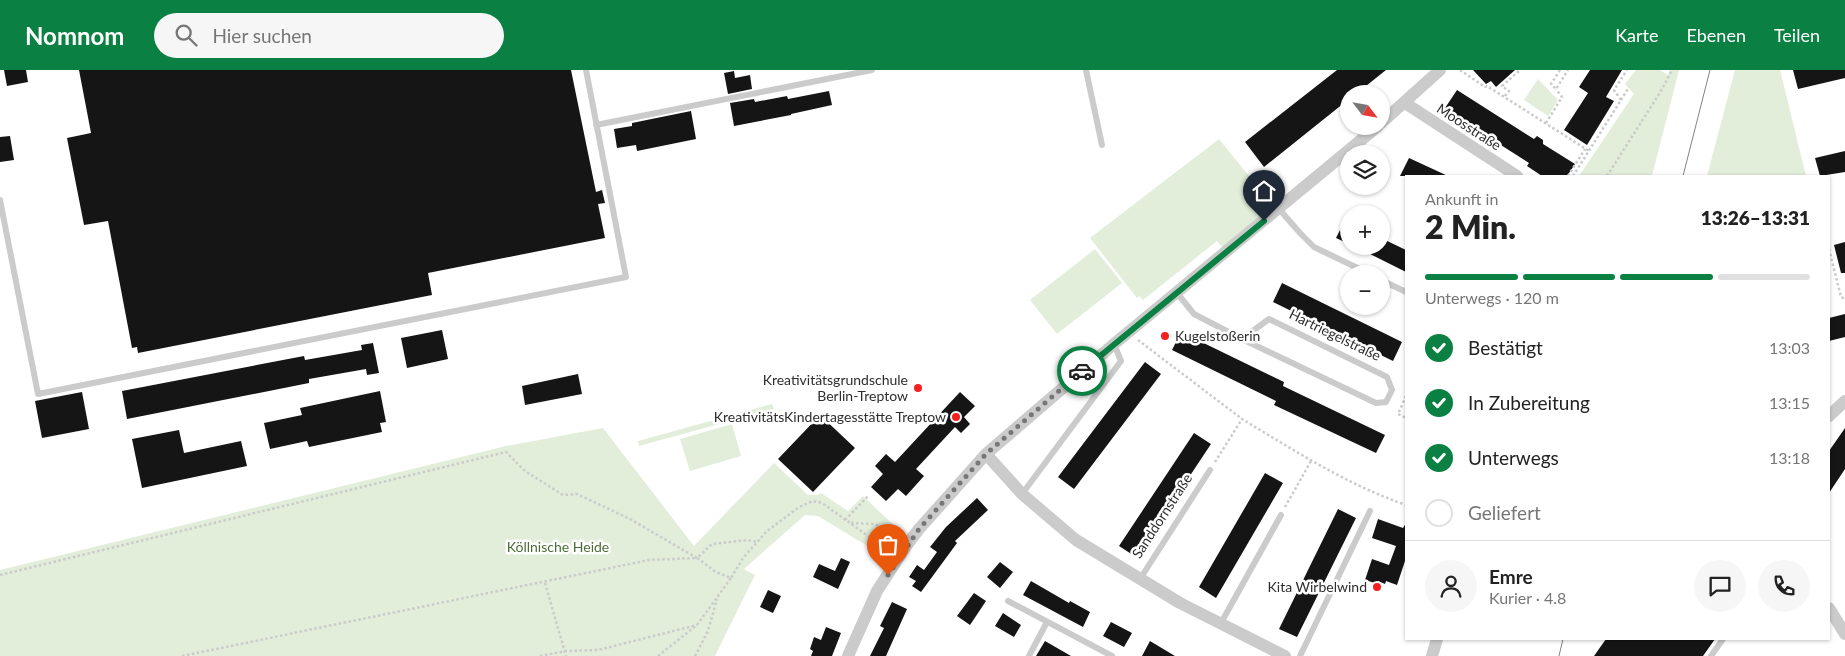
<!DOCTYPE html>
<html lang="de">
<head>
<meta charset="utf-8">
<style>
  body { margin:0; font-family:Lato,sans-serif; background:#f6f6f6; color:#222; height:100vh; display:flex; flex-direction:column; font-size:19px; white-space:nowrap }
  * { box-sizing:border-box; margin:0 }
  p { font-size:16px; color:#767676 }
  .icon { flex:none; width:28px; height:28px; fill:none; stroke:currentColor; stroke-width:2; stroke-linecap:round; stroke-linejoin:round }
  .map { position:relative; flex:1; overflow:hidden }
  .details { position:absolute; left:1405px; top:105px; width:425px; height:465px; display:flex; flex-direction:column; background:#fff; border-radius:0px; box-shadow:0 1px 4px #0004 }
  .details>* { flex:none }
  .needle { width:32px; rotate:121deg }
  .controls { position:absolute; left:1340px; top:15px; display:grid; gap:10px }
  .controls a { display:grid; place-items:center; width:50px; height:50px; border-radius:50%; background:#fff; box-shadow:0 1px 4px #0004; font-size:25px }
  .pin { position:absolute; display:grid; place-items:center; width:42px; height:42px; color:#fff; margin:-51px -21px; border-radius:50% 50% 50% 0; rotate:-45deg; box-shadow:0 0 5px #0007 }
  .pin .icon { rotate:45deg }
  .courier { position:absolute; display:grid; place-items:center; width:50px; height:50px; margin:-25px; border:4px solid #0b8043; border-radius:50%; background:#fff; color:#222; box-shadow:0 1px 6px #0007 }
  .head em { font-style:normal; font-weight:800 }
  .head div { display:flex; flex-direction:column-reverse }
  .head { display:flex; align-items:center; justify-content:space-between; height:85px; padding:0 20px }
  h1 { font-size:32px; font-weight:800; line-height:38px }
  .bar { display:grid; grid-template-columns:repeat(4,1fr); gap:8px 5px; align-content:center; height:60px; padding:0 20px }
  .bar i { height:6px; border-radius:4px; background:#e0e0e0 }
  .bar .active { background:#0b8043 }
  .bar p { grid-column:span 4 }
  .line { display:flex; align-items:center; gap:12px; padding:0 20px; border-top:1px solid #e0e0e0 }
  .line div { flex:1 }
  .round { display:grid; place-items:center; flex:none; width:52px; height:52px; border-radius:26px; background:#f6f6f6 }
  ol { padding:0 20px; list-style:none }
  li { display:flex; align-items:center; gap:15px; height:55px }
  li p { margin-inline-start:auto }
  li .icon { padding:5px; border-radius:50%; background:#0b8043; color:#fff; stroke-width:4 }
  li:last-child { color:#767676 }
  li i { width:28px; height:28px; border:2px solid #e0e0e0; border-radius:50% }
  header { display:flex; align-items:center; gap:30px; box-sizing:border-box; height:70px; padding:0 25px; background:#0b8043; color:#fff }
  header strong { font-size:24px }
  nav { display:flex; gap:28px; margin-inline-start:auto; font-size:18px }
  .search { width:350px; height:45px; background:#f6f6f6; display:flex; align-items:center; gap:12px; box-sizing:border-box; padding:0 18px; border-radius:28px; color:#767676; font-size:19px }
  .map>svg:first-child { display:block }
</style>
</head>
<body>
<header>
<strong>Nomnom</strong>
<div class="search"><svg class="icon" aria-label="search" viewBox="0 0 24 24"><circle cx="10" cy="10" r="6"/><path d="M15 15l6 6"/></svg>Hier suchen</div>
<nav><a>Karte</a><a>Ebenen</a><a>Teilen</a></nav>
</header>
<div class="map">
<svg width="1845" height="586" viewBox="0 0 1845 586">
  <rect width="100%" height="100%" fill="#fff"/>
  <path fill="#e2edda" d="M1636,0H1660L1668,5L1670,0H1679L1652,106H1579L1634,24L1625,14Z
    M1735,0H1780L1806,106H1707Z
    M1538,9L1558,30L1548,46L1524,30Z
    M1219,69L1274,137L1223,178L1217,171L1143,230L1139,226L1137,228L1090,168Z
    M1095,179L1122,213L1057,264L1030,230Z
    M772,334L774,339L639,376L638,371Z
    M732,354L741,386L690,401L680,369Z
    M603,358L694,476L774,393L808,425H818L821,423L848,441L863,426L901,462L884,486L818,446L805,445L744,499L755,505L715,586H0V500L506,376Z"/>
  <path fill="#151515" d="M4,0H26L28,12L7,16Z
    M79,0H571L596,122L602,120L605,133L598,134L605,168L428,203L432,225L138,283L137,277L132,278L108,151L84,155L67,68L91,63Z
    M1337,0H1386L1356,24H1349V29L1264,97L1245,72Z
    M1473,0H1515L1496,17L1491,11L1486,14Z
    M1590,0H1622L1606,27L1614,31L1587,75L1564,60L1588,23L1579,17Z
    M1793,0H1845V8L1798,19Z
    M734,1L735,8L750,5L752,19L728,24L724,3Z
    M1457,20L1534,69L1537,66L1543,70V74L1575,94L1567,106H1542L1527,96L1529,93L1474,58L1473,60L1443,41Z
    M829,21L832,35L791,44V45L734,56L730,33L754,29L755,32L787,26L788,29Z
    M691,41L696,69L637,81L636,75L617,78L614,59L632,56V53Z
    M10,66L14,90L0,92V67Z
    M1845,81V102L1820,106L1815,88Z
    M1409,88L1448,106H1400Z
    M1349,142V174L1336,168Z
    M1381,168L1406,180V202L1354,176H1381Z
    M1845,172V203H1841L1834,175Z
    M1282,213L1402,272L1393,291L1273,232Z
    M1845,244V267L1829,271V248Z
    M442,260L448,289L407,298L401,268Z
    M1181,262L1284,312L1283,316L1385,365L1376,383L1274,335L1276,331L1172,280Z
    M373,273L379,303L367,305L366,299L309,309V313L127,349L122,321L304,286L305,290L362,280L361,275Z
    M1145,292L1161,304L1074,419L1058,407Z
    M578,304L582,324L525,335L522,316Z
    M380,321L386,352L380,353L382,362L309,377L307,371L270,379L264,353L302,345L300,338Z
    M82,322L89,359L42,368L35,331Z
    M960,322L975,336L964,347L970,354L961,363L955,357L916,399L924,406L906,426L898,419L886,431L871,417L883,404L875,396L886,384L895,392Z
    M820,345L855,378L813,422L778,389Z
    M1845,358V399L1829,423V381Z
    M179,360L184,383L241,371L247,396L142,418L132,369Z
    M1194,363L1211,374L1136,487L1119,476Z
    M1265,403L1283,413L1216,528L1199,517Z
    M977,428L988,440L955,471L957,473L921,522L912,516L916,511L909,507L917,495L924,500L937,482L930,477L946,457Z
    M1338,439L1356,448L1297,567L1279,559Z
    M1378,449L1403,458L1406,453V488L1397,515L1386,511L1385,514L1378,511V514L1365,510L1372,489L1389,495L1396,476L1372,468Z
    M841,488L850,492L838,519L813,507L819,494L835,501Z
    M1000,492L1013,502L1000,518L987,507Z
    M1031,511L1069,533L1070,531L1090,542L1083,557L1023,525Z
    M768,520L781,526L773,543L760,537Z
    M974,523L986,531L970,555L957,546Z
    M892,532L907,539L886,586H870L884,558L880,556Z
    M1003,543L1021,555L1014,567L995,556Z
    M1111,552L1132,563L1124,577L1103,566Z
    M826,557L841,563L832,586H811L813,581L810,579L814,567L821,570Z
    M1606,569H1715L1703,586H1594Z
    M1045,571L1071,586H1036Z
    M1150,571L1175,586H1142Z"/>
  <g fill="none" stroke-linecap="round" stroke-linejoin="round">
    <path stroke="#cbcbcb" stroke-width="2.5" stroke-dasharray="2.5 2.5" stroke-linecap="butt" d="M1460,0L1485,17L1487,16L1589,81
      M1560,0L1551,14L1556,19L1568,0
      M1505,26L1509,21L1502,16L1520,0
      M1621,30L1629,17
      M1546,53L1562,27L1556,19
      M1568,106L1585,79
      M1573,106L1621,30L1614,20L1627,0
      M1607,106L1661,21L1672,0
      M1829,179L1841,227L1845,229
      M1138,270L1242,349
      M1406,326L1398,344L1406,348
      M1215,392L1242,349C1295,381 1348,415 1406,435
      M1285,437L1311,391
      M845,450L868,426
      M851,453L875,454L896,465L899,466
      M0,505L506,382L525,401L563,425L577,424L630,449L697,488L712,474L748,470L757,472
      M545,513L566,586
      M182,586L649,490L697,488L716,502L731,508L743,488L767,461L799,437L813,431L822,433L889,481
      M540,586L566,581L598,580L697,555
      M658,586L697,555L731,508
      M695,586L708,561L717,529"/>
    <path stroke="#cbcbcb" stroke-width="6" d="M1086,0L1102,75
      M596,55L872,0
      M0,130L38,324L626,207L586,0
      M1279,139L1300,163L1314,177L1370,204
      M1381,210L1406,222
      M1177,223L1194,244L1242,269L1376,333L1386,332L1392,320L1387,307L1269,249L1242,269
      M1022,424L1121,291L1114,274
      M1140,509L1210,400
      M1008,531L1112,586
      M1221,553L1281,445
      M1029,586L1047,552
      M1300,586L1370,441
      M1711,586L1723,569"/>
    <path stroke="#cbcbcb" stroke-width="12" d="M1405,33L1517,106
      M1381,53L1440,0
      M1829,346L1845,331
      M986,384L1022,424L1076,470L1180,533L1285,586
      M1829,538L1845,564
      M848,586L877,521L906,476L919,459L986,384L1114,274L1378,56
      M1432,586L1437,569"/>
    <path stroke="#838383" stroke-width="1" d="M1683,106L1710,0
      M1559,586L1563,569"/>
  </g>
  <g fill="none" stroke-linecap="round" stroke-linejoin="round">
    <path stroke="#777" stroke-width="5" stroke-dasharray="0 9" d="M888,505L919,459L986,384L1082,301"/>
    <path stroke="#0b8043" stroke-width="6" d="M1082,301L1264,151"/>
  </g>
  <g fill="#f51f20" stroke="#fff" stroke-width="2">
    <circle cx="1165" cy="266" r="5"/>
    <circle cx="918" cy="318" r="5"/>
    <circle cx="956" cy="347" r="5"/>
    <circle cx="1377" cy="517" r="5"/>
  </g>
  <g text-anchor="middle" stroke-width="5" stroke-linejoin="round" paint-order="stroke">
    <g font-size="14" fill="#2e2e2e" stroke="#fff">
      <text transform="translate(1469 57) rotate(33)" y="5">Moosstraße</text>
      <text transform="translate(1335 265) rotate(26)" y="5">Hartriegelstraße</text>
      <text transform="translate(1162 446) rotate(-57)" y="5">Sanddornstraße</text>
    </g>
    <g font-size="14" fill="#2e2e2e" stroke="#fff" text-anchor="end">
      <text x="1175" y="271" text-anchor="start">Kugelstoßerin</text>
      <text x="908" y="315">Kreativitätsgrundschule<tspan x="908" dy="16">Berlin-Treptow</tspan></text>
      <text x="946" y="352">KreativitätsKindertagesstätte Treptow</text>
      <text x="1367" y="522">Kita Wirbelwind</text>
    </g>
    <g font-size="14" fill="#4c6d37" stroke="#fff">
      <text x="558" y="482">Köllnische Heide</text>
    </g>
  </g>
</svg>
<div class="controls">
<a><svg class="needle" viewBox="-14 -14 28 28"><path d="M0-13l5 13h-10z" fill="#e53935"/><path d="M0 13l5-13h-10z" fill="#767676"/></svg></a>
<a><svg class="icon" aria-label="layers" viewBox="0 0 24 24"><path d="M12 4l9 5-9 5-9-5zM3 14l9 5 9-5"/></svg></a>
<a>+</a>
<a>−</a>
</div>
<div class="pin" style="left:888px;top:505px;background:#ea580c"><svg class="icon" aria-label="bag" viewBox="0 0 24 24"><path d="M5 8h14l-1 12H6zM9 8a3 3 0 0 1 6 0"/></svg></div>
<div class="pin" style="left:1264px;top:151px;background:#1f2937"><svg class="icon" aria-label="home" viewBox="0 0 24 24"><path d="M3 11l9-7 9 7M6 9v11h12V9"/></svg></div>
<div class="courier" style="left:1082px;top:301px"><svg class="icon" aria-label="car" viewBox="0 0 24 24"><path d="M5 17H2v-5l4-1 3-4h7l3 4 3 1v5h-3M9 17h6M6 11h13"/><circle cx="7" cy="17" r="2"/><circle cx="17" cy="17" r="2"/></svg></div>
<section class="details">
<div class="head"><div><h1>2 Min.</h1><p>Ankunft in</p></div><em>13:26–13:31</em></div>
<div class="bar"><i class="active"></i><i class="active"></i><i class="active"></i><i></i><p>Unterwegs · 120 m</p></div>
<ol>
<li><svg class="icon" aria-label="check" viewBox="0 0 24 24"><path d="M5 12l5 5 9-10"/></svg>Bestätigt<p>13:03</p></li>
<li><svg class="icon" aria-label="check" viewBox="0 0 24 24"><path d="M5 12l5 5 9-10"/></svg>In Zubereitung<p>13:15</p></li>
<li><svg class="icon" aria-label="check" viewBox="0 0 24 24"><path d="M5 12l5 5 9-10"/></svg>Unterwegs<p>13:18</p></li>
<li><i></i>Geliefert</li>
</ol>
<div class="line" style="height:90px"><a class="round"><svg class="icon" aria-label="person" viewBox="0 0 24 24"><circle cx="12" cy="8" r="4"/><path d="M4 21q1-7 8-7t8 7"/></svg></a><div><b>Emre</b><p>Kurier · 4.8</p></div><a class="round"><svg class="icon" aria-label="chat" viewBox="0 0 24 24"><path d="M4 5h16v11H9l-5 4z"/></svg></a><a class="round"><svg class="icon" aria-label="phone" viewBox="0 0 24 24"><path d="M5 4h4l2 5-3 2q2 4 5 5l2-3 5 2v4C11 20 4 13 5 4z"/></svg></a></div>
</section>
</div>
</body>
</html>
